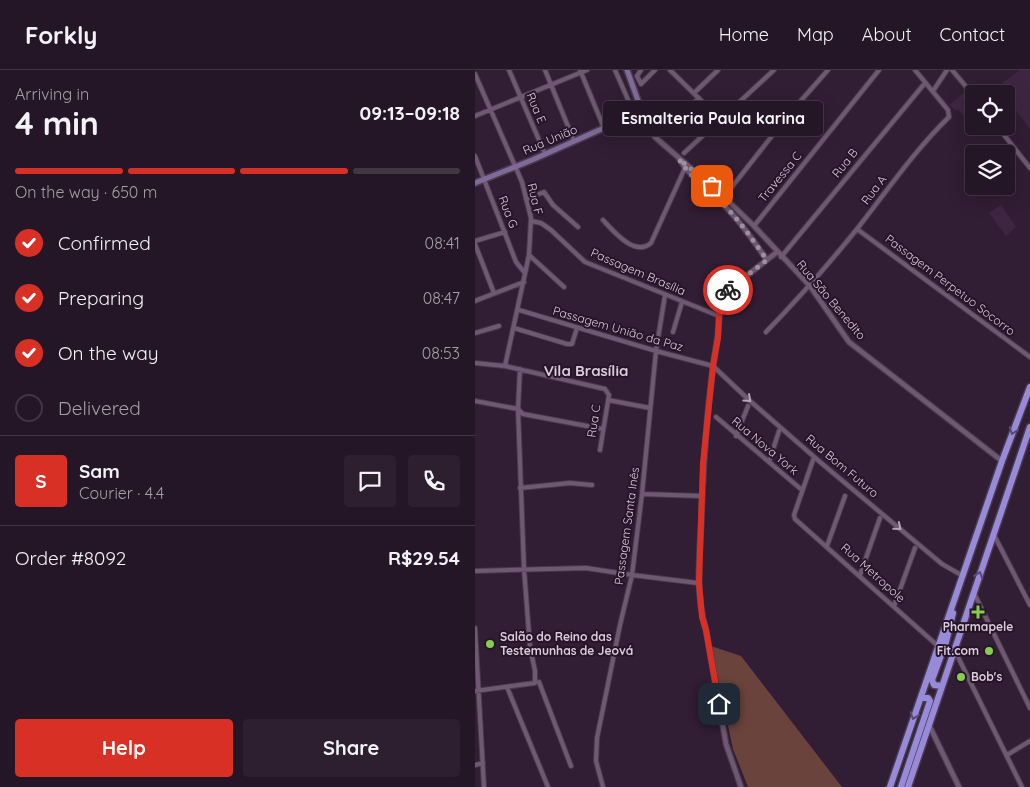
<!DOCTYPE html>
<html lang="en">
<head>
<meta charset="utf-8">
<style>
  body { margin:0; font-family:Quicksand,sans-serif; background:#2d1f2f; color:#f1f3f6; height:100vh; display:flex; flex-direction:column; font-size:19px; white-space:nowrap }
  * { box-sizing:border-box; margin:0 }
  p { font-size:16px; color:#a39fa7 }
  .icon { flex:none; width:28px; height:28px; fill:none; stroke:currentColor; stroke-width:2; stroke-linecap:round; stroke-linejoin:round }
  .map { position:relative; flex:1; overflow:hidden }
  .sheet { display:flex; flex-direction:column; background:#251627; width:475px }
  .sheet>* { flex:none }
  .controls { position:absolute; left:490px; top:15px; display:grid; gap:10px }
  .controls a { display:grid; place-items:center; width:50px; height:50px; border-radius:5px; background:#251627; box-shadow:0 5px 20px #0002,0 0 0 1px #423544; font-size:25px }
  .pin { position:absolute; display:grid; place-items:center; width:42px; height:42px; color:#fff; margin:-21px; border-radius:10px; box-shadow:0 2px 8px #0006 }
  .courier { position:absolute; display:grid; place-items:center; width:50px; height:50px; margin:-25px; border:4px solid #d93025; border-radius:50%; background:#fff; color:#222; box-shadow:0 1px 6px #0007 }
  .bubble { position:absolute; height:35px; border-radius:5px; background:#251627; box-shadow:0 5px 20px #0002,0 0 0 1px #423544; font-size:16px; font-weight:700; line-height:35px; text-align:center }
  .headline em { font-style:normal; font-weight:700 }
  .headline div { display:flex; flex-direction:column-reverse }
  .headline { display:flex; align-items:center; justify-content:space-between; height:85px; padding:0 15px }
  h1 { font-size:32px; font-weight:700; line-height:38px }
  .bar { display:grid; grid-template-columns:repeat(4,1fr); gap:8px 5px; align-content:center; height:60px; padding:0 15px }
  .bar i { height:6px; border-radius:4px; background:#423544 }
  .bar .current { background:#d93025 }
  .bar p { grid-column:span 4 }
  .line { display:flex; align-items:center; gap:12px; padding:0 15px; border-top:1px solid #423544 }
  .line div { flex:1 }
  .round { display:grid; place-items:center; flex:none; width:52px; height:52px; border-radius:5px; background:#2d1f2f }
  ol { padding:0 15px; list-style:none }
  li { display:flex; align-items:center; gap:15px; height:55px }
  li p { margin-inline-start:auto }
  li .icon { padding:5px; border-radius:50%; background:#d93025; color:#fff; stroke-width:4 }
  li:last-child { color:#a39fa7 }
  li i { width:28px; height:28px; border:2px solid #423544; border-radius:50% }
  .button { display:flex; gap:10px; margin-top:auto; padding:10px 15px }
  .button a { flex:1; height:58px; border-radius:5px; background:#d93025; color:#fff; font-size:20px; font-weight:700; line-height:58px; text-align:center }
  .button a+a { background:#2d1f2f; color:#f1f3f6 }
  header { display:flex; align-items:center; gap:30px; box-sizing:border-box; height:70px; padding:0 25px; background:#251627; border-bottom:1px solid #423544 }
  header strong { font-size:24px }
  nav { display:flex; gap:28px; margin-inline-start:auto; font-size:18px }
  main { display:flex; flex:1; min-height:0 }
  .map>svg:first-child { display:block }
</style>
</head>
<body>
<header>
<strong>Forkly</strong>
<nav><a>Home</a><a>Map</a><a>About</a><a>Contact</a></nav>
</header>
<main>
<section class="sheet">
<div class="headline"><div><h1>4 min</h1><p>Arriving in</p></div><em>09:13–09:18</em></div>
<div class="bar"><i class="current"></i><i class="current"></i><i class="current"></i><i></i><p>On the way · 650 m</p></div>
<ol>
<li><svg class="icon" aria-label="check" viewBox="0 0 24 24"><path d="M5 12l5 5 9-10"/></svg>Confirmed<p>08:41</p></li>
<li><svg class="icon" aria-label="check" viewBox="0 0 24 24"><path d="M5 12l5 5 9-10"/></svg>Preparing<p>08:47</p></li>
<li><svg class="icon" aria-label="check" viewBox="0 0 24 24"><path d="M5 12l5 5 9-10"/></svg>On the way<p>08:53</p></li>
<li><i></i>Delivered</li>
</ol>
<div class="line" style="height:90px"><b class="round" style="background:#d93025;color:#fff">S</b><div><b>Sam</b><p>Courier · 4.4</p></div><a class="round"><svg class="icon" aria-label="chat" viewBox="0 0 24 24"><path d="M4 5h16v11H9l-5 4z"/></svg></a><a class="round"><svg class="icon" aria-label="phone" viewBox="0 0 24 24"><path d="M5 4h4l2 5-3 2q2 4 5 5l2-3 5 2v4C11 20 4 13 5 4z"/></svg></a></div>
<div class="line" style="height:65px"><div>Order #8092</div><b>R$29.54</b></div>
<div class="button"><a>Help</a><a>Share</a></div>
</section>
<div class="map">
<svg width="555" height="717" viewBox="0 0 555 717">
  <rect width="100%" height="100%" fill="#311d34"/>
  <path fill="#3e2642" d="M545,0H555V59L531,27V24H529L523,16Z
    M492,20L496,25L486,35L496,30L499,32V39L491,49L483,39L481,41L474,35Z
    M526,135L541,157L531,166L514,143Z"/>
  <path fill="#6a433c" d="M236,576L266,586L367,717H273L258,679Z"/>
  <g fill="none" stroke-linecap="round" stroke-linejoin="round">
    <g stroke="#4a3a4d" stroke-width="6">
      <path id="minor" d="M34,0L70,84
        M70,0L99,71
        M105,0L129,58
        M140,0L158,41
        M166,0L162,6L166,14L180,0
        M195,0L246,50
        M477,0L499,26
        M0,4L47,112L56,148L54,185L30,296
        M458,21L472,0
        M219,23L243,0
        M0,46L112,0
        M522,56L555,98
        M194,57L224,28
        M209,83L299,0
        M0,86L41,192L50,203
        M249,127L315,43L353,0
        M51,129L69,122L78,135L103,157
        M128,150C139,162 160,187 176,173L210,98
        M56,151L66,153L76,160L110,192L244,246
        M279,156L404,0
        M382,159L555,287
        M0,171L30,162
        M0,174L19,223
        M54,185L89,217
        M306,187L450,13
        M0,231L49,212
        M44,240L181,281L238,296L274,330L345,392L467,494L488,506
        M39,258L92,274H97L102,258
        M198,262L207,232
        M291,262C323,229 353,195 382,159C412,121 439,81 474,47L473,40L440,0
        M0,263L24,256
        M0,293L30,296L130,319L134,325L125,380
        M133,330L175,338
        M0,331L43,339L48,344L128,359
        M241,347L327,420
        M261,366L273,336
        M338,390L319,445L320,449L463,576
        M294,392L304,361
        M45,418L95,413L117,415
        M167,424L227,426
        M519,465L555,535
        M352,476L370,426
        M0,501L111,498L157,505L223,513
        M385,505L405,448
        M499,523L555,638
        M419,536L440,478
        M0,558L9,717
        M479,581L483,587L547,717
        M64,612L96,696
        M32,617L73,717
        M0,621L60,613V601L55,577L49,499L43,339L45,299
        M532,685L555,671
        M0,695L8,693
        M128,717L121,691L122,668L145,555L157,505L167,424L181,281L190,225"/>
    </g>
    <g stroke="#4a3a4d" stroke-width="7">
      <path id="tertiary" d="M167,46L178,63
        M164,49L181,68L249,127L279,156L335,216L374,272L527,391
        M205,90C215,107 232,118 246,132C264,150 278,170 292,190
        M454,655L484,717
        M266,717L251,674L231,560C221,527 224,491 226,457C228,395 232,332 242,270C245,255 242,236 251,222L302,182"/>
    </g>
    <g stroke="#4a3a4d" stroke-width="8">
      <path id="secondary" d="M152,0L166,39
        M158 44a5 5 0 1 1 10 0a5 5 0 1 1-10 0Z
        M0,113L57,90L158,45"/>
    </g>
    <g stroke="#4a3a4d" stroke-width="9">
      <path id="trunk" d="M467,616L459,615L457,610L471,572L478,543
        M415,717L527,391L555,317
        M426,717L455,631L453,628H446
        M433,717L555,357"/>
    </g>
    <use href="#minor" stroke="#6f5972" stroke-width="4"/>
    <use href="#tertiary" stroke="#6f5972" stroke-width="4.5"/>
    <use href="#secondary" stroke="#7e6b99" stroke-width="5"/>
    <use href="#trunk" stroke="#978ad9" stroke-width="6"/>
  </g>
  <defs><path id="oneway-chevron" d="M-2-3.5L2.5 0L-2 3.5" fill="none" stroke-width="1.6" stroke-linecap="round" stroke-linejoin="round" transform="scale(1.25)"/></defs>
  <g stroke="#b4a4b6">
    <use href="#oneway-chevron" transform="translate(273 329) rotate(42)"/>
    <use href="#oneway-chevron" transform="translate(423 457) rotate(40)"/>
  </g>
  <g stroke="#594978">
    <use href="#oneway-chevron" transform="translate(538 361) rotate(110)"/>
    <use href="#oneway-chevron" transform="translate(504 505) rotate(-71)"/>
    <use href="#oneway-chevron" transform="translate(439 646) rotate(109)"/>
  </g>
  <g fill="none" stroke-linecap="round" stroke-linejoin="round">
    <path stroke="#9e8fa1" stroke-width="5" stroke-dasharray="0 9" d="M237,116L204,89C214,106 232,118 245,131C264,149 277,169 292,190L253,220"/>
    <path stroke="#d93025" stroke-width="6" d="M244,634L231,560L227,547L224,513L228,393L238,296L243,268L244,246L248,226L253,220"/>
  </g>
  <g fill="#86cf4c" stroke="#271429" stroke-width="2">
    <path d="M500.5 534.5h5v5h5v5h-5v5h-5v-5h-5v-5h5z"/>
    <circle cx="15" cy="574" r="5"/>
    <circle cx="514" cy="581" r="5"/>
    <circle cx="486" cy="607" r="5"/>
  </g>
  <g text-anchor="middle" stroke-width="4" stroke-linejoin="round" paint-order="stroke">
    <g font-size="12" fill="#d9ccdb" stroke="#271429">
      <text transform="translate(61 38) rotate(67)" y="4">Rua E</text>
      <text transform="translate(75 70) rotate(-23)" y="4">Rua União</text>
      <text transform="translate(370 93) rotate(-51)" y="4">Rua B</text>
      <text transform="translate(305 107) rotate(-51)" y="4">Travessa C</text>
      <text transform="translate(399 120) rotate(-53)" y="4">Rua A</text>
      <text transform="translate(60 129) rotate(77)" y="4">Rua F</text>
      <text transform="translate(33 142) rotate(69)" y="4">Rua G</text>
      <text transform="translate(163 202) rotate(23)" y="4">Passagem Brasília</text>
      <text transform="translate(475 215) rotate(37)" y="4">Passagem Perpetuo Socorro</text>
      <text transform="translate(356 230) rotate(50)" y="4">Rua São Benedito</text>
      <text transform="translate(143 259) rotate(16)" y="4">Passagem União da Paz</text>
      <text transform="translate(119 351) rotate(-81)" y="4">Rua C</text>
      <text transform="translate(290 376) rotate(40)" y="4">Rua Nova York</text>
      <text transform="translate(367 396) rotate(40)" y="4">Rua Bom Futuro</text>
      <text transform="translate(152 456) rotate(-82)" y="4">Passagem Santa Inês</text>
      <text transform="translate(398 503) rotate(42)" y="4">Rua Metropole</text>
    </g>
    <g font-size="12" font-weight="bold" fill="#d9ccdb" stroke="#271429" text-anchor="start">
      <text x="503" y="561" text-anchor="middle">Pharmapele</text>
      <text x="25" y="571">Salão do Reino das<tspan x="25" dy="14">Testemunhas de Jeová</tspan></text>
      <text x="504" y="585" text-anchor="end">Fit.com</text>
      <text x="496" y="611">Bob's</text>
    </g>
    <g font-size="15" font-weight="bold" fill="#d9ccdb" stroke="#271429">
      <text x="111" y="306">Vila Brasília</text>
    </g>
  </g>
</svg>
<div class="controls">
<a><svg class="icon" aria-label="locate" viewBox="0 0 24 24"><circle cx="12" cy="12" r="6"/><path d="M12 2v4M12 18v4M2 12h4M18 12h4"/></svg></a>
<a><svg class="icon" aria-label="layers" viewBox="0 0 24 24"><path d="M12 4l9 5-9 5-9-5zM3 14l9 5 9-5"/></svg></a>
</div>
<div class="pin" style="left:237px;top:116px;background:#ea580c"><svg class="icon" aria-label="bag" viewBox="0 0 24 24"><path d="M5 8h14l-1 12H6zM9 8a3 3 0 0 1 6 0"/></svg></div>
<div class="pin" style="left:244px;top:634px;background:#1f2937"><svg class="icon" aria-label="home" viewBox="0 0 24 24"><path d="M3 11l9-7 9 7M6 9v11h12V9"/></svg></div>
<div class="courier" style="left:253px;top:220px"><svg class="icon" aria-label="bike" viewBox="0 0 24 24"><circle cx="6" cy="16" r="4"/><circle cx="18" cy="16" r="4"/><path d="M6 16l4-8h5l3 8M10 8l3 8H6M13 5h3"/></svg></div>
<div class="bubble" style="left:128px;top:31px;width:220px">Esmalteria Paula karina</div>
</div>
</main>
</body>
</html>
